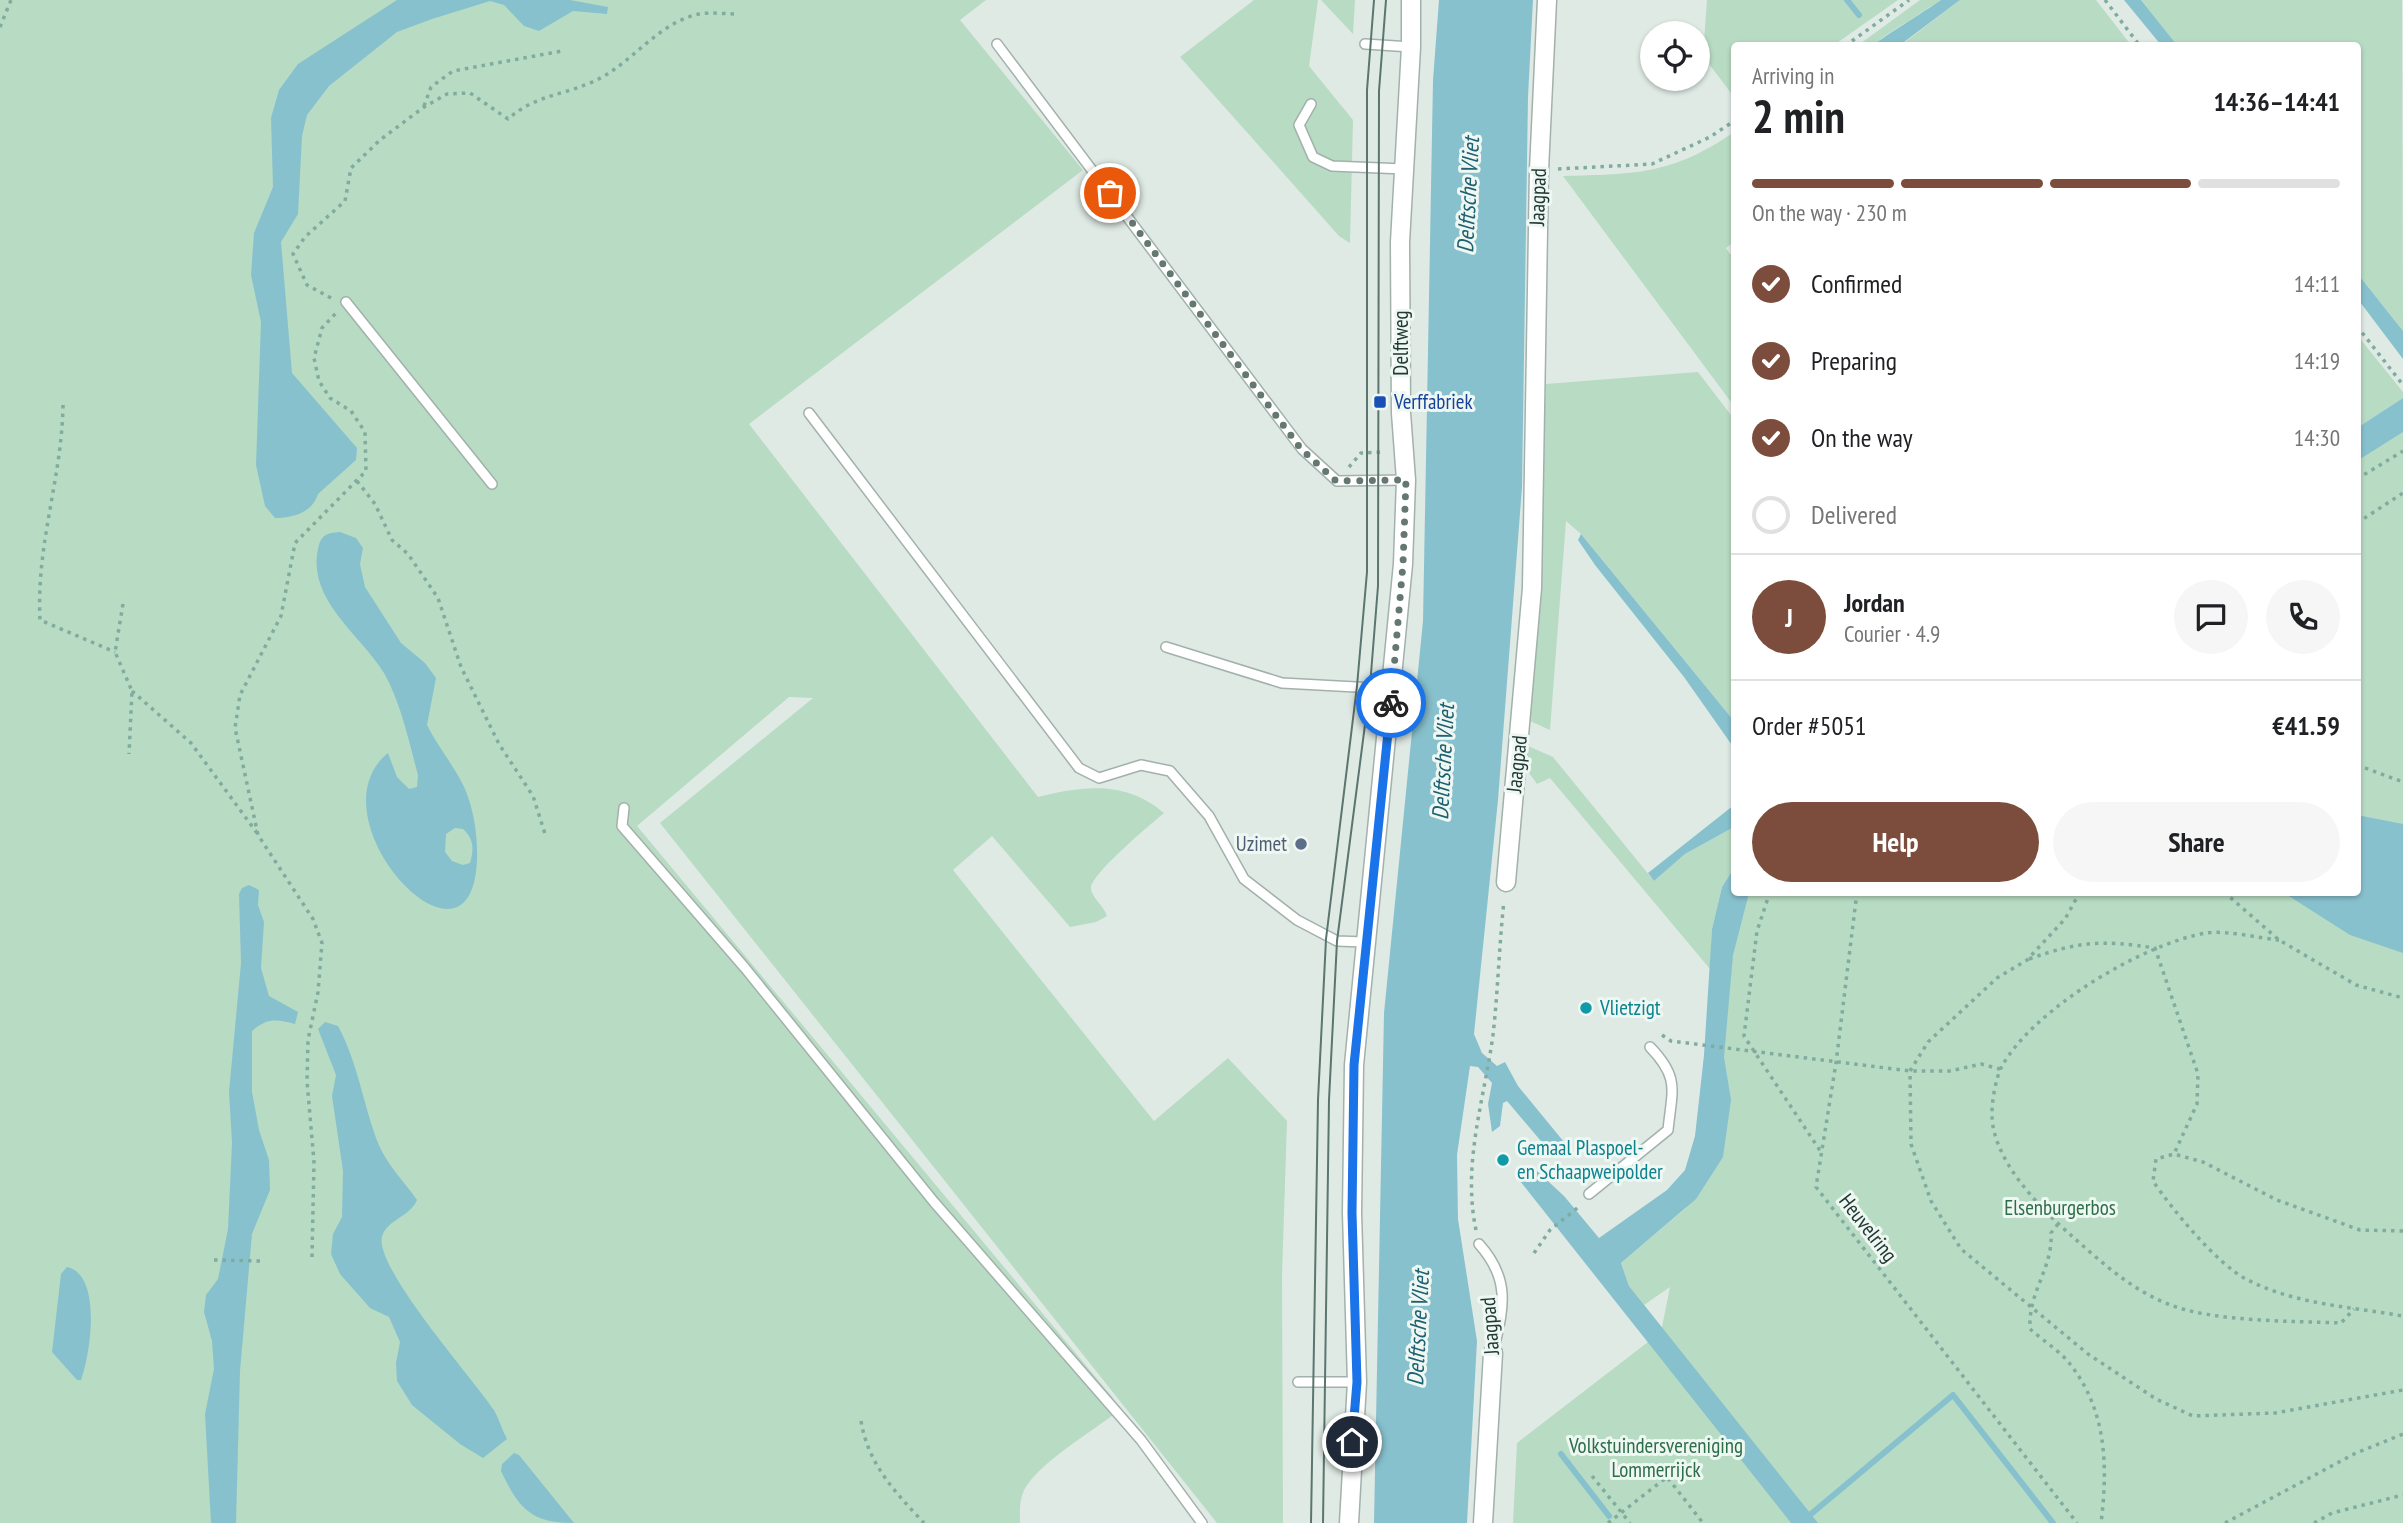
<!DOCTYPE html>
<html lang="en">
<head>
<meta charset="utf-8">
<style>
  body { margin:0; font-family:"PT Sans Narrow",sans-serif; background:#f6f6f6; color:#202124; height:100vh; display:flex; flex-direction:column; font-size:26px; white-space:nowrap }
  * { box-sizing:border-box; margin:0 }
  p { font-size:23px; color:#757577 }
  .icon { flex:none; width:38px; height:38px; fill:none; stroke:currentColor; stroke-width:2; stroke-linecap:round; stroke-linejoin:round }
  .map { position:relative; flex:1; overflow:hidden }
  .side { position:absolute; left:1731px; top:42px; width:630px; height:854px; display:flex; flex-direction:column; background:#fff; border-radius:7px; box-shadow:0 2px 5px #0004 }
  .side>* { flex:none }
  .tools { position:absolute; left:1640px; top:21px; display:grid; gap:14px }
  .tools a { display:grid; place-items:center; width:70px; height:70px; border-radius:50%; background:#fff; box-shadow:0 2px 5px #0004; font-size:35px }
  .pin { position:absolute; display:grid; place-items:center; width:60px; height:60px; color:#fff; margin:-30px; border:4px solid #fff; border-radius:50%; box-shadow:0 2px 7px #0007 }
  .courier { position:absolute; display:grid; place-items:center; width:70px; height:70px; margin:-35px; border:5px solid #1a73e8; border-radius:50%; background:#fff; color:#222; box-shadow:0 2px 9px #0007 }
  .head em { font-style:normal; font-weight:800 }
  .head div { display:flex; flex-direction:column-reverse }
  .head { display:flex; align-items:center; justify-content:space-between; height:119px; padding:0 21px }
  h1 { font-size:46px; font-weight:800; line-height:52px }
  .bar { display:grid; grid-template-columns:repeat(4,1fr); gap:10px 7px; align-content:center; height:84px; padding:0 21px }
  .bar i { height:9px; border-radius:5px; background:#e0e0e0 }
  .bar .current { background:#7c4d3c }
  .bar p { grid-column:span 4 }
  .line { display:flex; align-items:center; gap:18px; padding:0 21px; border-top:2px solid #e0e0e0 }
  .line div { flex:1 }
  .round { display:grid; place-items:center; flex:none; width:74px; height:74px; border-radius:37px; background:#f6f6f6 }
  ol { padding:0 21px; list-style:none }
  li { display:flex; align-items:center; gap:21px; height:77px }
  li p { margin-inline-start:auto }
  li .icon { padding:7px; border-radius:50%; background:#7c4d3c; color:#fff; stroke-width:4 }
  li:last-child { color:#757577 }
  li i { width:38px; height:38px; border:4px solid #e0e0e0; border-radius:50% }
  .cta { display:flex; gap:14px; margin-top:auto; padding:14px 21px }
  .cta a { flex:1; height:80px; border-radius:42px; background:#7c4d3c; color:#fff; font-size:28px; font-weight:800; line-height:80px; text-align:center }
  .cta a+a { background:#f6f6f6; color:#202124 }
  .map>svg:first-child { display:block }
</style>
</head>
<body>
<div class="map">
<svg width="2403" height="1523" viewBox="0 0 2403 1523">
  <rect width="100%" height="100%" fill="#dfeae5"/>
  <path fill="#b8dbc3" d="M0,0H986L960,20L1083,170L749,424L1038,797C1083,786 1125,780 1164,813C1151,824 1091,874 1091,888C1091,897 1104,906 1107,916L1096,922L1070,927L992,836L953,870L1154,1121L1228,1058L1287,1121L1282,1276L1283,1523H1217L660,823L813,698L789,697L637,826L1113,1398L1105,1405L1113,1415C1088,1434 1039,1463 1024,1490C1019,1501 1020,1512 1020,1523H0Z
    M1254,0H1318L1309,66L1353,120L1350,243L1339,236L1180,57Z
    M1321,0H1355L1353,34Z
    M1707,0H1898L1834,45L1734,46V97L1703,56Z
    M1920,0H1941C1929,8 1878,39 1874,45L1857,46Z
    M1960,0H2096L2131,45L1900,46Z
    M2141,0H2402L2403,331L2357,273V46L2177,45Z
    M1734,132V242L1726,248L1730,254L1734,253V406L1563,176C1635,174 1672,175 1734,132Z
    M2357,335L2403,392V398L2360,426Z
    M1698,372L1734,419V721L1581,534L1566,521L1550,730L1530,721L1546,384Z
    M2403,422V1523H1513L1517,1443L1661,1332L1670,1287L1644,1305L1629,1286L1621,1263L1686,1208L1742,893L2357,892V448Z
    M1528,746L1553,757L1654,881L1685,854L1734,827V868L1722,887L1712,929L1710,969L1550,778L1537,784L1527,770Z"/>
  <path fill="#88c1ce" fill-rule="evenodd" d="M397,0H570L608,7L607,14L573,11L539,31L524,26L504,5L490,1L432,19L397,32L329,86L307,115L302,136L298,214L281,242L292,373L357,448L356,460L318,494C312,513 293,518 275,518L265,506L256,465L261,322L251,275L254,233L273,187L271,118L279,90L298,64Z
    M1439,0H1533L1528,97L1522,487L1498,800L1474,1034L1482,1053L1497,1066L1505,1062L1518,1086L1564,1142L1551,1153L1507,1101L1503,1103L1500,1126L1492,1132L1488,1104L1492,1083L1478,1067L1470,1066L1457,1155L1458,1219L1477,1341L1467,1523H1374L1384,1013L1423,621L1433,80Z
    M1941,0H1960L1900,45H1874C1878,40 1930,8 1941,0Z
    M2124,0H2141L2177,45H2161Z
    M2357,273L2403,331V359L2357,298Z
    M2403,398V432L2357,461V424L2360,426Z
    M340,532L356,538L363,548L360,564L365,587L401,643L425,663L436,678L427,725C438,747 455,767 465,789C476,815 480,852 475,878C456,976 312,815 388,753L397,777L409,789L417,787L418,775C409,742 401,703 384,673C361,635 307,600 318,549C321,535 326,533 340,532ZM455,828L463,829C474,839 474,849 470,863L463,865L452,861L445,852L446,834Z
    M1581,534L1734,721V748L1684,677L1595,565L1578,540Z
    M1734,805V827L1685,854L1654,881L1648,873Z
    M2357,815L2403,824V953L2350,935L2284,893L2357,892Z
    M1734,868V892L1749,893L1733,955L1724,1057L1731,1100L1723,1157L1696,1199L1621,1263L1629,1286L1818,1523H1791L1520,1181L1537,1171L1564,1196L1599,1238L1667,1190L1685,1170L1695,1136L1704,1055L1712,929L1722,887Z
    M249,885L259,890L258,905L264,922L261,968L269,996L298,1012L295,1024C276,1019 267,1018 252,1031V1092L259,1130L269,1160L270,1190L252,1234L240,1371L236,1523H211L205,1414L214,1369L212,1341L204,1312L206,1295L218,1279L228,1229L232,1143L229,1092L241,963L239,894L242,888Z
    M325,1022L338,1026C358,1063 363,1104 378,1143C387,1165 404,1181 417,1200C410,1217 386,1220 382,1237C374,1267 474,1380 494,1410C499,1419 502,1430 507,1439L483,1458L460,1444L412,1405L397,1381L396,1363L400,1342L389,1317L370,1308L340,1274L331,1254L333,1234L342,1217L343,1171L332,1096L336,1075L318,1029Z
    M67,1267C103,1275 90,1356 81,1380H77L52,1352L61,1274Z
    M514,1453L519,1455L574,1523C531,1523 519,1509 501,1471L502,1464Z"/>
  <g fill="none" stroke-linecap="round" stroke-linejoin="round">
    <path stroke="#88c1ce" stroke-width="6" d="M1847,0L1859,15
      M1561,1454L1609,1516
      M1811,1514L1953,1395L2053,1523"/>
    <g stroke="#a2b1ac" stroke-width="12">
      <path id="lane" d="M997,44L1302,449L1337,481L1406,480
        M1365,44L1411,47
        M1311,104L1299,125L1313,157L1332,166L1404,169
        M346,302L492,484
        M809,413L1079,768L1099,778L1141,765L1170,771L1209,816L1244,879L1297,920L1337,941L1365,942
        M1166,647L1282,683L1393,689
        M624,808L622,826L745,968L934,1202L1141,1440L1202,1523
        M1589,1194L1668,1130C1672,1090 1680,1078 1650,1047
        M1479,1244C1512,1281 1503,1309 1493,1353
        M1298,1382H1357"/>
    </g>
    <g stroke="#a2b1ac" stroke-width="21">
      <path id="street" d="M1506,882L1532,588L1539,170L1547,0
        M1349,1523L1357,1382L1352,1213L1354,1065L1403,564L1406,480L1401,413L1400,242L1411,47V0
        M1483,1523L1493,1353"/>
    </g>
    <path stroke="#80aca0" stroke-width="3.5" stroke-dasharray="3.5 5" stroke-linecap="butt" d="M2105,0L2140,46
      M0,27L11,0
      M1845,46L1909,0
      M424,106L431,87L453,71L562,51
      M1558,169L1652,164L1710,137L1734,121
      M331,298L307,285L293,254L305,237L345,201L351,168L380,140L424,107L447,94L470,93L508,119C534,96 559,96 590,83C630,67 656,23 699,14C711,12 725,14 737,14
      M2357,326L2403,385
      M63,405C62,478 36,544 40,620L115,652
      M1349,467L1361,453L1385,452
      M2357,479L2403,451
      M357,481L375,504L392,540L408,554L438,598L461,667L499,744L533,796L546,837
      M2357,523L2403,493
      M123,604L115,652L132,691L129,754
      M132,691L191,743L257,833
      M2357,765L2403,782
      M1770,892L1757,931L1744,1036L1821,1152
      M1857,892L1836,1063L1816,1187L2077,1523
      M2080,892L2065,919L2027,960L1997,978L1928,1042L1910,1071L1911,1144L1931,1201L1961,1249L2088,1354L2156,1399L2193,1416L2275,1413L2403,1390
      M2224,892L2279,940L2356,985L2403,998
      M2279,940C2257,938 2228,930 2206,933C2142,944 2034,1009 2002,1066C1996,1077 1992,1100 1992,1113C1991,1159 2040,1208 2073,1237C2101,1262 2132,1290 2168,1304C2212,1322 2291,1321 2341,1323L2354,1309
      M2029,959C2080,941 2102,940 2155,948L2198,1074L2197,1104L2174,1154
      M1662,1035L1671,1041L1910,1071H1950L1981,1064L2000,1069
      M2058,1224L2051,1233C2053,1269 2028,1291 2030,1329C2042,1340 2060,1351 2070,1364C2107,1411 2108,1467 2101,1523
      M1476,1230C1462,1164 1484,1101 1493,1035C1498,991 1499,946 1504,901
      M2403,1231L2360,1230L2277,1200L2203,1162L2174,1154L2156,1159L2153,1181C2171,1208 2217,1264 2246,1279C2293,1304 2351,1307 2403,1316
      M1534,1253L1550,1230L1581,1205
      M312,1257L314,1162L307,1081L308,1040L318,992L322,943L313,919L258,835L235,728L240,695L281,616L295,543L366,471L365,432L351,411L330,398L319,381L314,358L322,328L337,312
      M214,1260L261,1261
      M861,1421C868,1464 895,1492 924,1523
      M1592,1476L1630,1523
      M1608,1523L1667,1477L1703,1523
      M2225,1523L2354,1454L2403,1434
      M2314,1523L2332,1513L2403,1495"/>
    <use href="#lane" stroke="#fff" stroke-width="9"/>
    <use href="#street" stroke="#fff" stroke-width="18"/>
    <path stroke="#5b756f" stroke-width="2" d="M1311,1523L1318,1100L1326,939L1357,686L1367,572V90L1374,0
      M1323,1523L1329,1100L1337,941L1370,686L1378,586L1379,91L1386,0"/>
  </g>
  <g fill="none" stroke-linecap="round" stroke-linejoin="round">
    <path stroke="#647771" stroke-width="7" stroke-dasharray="0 12.6" d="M1110,193L1301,449L1336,481L1406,480L1403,564L1391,703"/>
    <path stroke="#1a73e8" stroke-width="9" d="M1352,1442L1357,1382L1352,1213L1354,1065L1391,703"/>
  </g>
  <rect fill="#1a4fb4" stroke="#eff7f3" stroke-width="2.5" x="1373" y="395" width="14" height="14" rx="3.5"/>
  <circle fill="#5c6f8a" stroke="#eff7f3" stroke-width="2.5" cx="1301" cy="844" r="7"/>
  <g fill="#0f9aa8" stroke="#eff7f3" stroke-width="2.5">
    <circle cx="1586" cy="1008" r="7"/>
    <circle cx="1503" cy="1160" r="7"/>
  </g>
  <g text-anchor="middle" stroke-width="6" stroke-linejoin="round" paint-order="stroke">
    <g font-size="21" fill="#213933" stroke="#eff7f3">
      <text transform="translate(1538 197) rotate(-88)" y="7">Jaagpad</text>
      <text transform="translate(1401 343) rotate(-90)" y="7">Delftweg</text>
      <text transform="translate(1517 764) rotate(-84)" y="7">Jaagpad</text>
      <text transform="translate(1868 1228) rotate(52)" y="7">Heuvelring</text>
      <text transform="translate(1490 1326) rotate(-94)" y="7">Jaagpad</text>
    </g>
    <g font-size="21" fill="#164399" stroke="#eff7f3" text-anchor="start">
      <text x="1394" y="409">Verffabriek</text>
    </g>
    <g font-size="21" fill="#4e5e75" stroke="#eff7f3" text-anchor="end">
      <text x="1287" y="851">Uzimet</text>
    </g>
    <g font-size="21" fill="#0d838f" stroke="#eff7f3" text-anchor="start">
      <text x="1600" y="1015">Vlietzigt</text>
      <text x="1517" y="1155">Gemaal Plaspoel-<tspan x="1517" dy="24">en Schaapweipolder</tspan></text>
    </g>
    <g font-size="21" fill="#2c6e48" stroke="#eff7f3">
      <text x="2060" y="1215">Elsenburgerbos</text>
      <text x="1656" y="1453">Volkstuindersvereniging<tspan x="1656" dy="24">Lommerrijck</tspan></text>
    </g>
    <g font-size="23" font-style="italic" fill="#1d6172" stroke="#eff7f3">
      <text transform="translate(1468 195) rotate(-87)" y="8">Delftsche Vliet</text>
      <text transform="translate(1443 762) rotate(-87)" y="8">Delftsche Vliet</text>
      <text transform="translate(1418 1328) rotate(-87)" y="8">Delftsche Vliet</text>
    </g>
  </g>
</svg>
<div class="tools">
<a><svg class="icon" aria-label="locate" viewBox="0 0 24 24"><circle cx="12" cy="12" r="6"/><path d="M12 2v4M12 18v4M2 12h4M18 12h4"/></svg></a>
</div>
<div class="pin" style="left:1110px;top:193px;background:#ea580c"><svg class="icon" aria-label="bag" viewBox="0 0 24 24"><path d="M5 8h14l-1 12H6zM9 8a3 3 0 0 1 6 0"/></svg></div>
<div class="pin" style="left:1352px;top:1442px;background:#1f2937"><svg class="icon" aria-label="home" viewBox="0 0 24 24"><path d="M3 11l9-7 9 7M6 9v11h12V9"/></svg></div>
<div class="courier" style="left:1391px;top:703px"><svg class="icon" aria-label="bike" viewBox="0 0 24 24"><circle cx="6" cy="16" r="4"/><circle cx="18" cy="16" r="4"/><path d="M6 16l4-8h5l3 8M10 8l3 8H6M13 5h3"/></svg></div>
<section class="side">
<div class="head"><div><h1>2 min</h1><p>Arriving in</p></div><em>14:36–14:41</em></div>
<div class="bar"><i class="current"></i><i class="current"></i><i class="current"></i><i></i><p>On the way · 230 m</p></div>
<ol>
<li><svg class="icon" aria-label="check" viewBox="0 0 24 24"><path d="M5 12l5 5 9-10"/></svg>Confirmed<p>14:11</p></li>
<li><svg class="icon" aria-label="check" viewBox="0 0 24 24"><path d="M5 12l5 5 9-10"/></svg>Preparing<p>14:19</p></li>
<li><svg class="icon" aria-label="check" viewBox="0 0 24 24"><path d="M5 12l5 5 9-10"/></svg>On the way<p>14:30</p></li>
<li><i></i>Delivered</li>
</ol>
<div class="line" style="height:126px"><b class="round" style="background:#7c4d3c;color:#fff">J</b><div><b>Jordan</b><p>Courier · 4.9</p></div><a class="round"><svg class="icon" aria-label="chat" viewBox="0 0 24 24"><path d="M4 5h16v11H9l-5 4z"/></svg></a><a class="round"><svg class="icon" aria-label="phone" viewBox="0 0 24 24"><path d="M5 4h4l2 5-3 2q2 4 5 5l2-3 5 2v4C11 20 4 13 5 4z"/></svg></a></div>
<div class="line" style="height:91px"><div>Order #5051</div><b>€41.59</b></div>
<div class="cta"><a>Help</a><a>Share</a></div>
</section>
</div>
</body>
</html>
